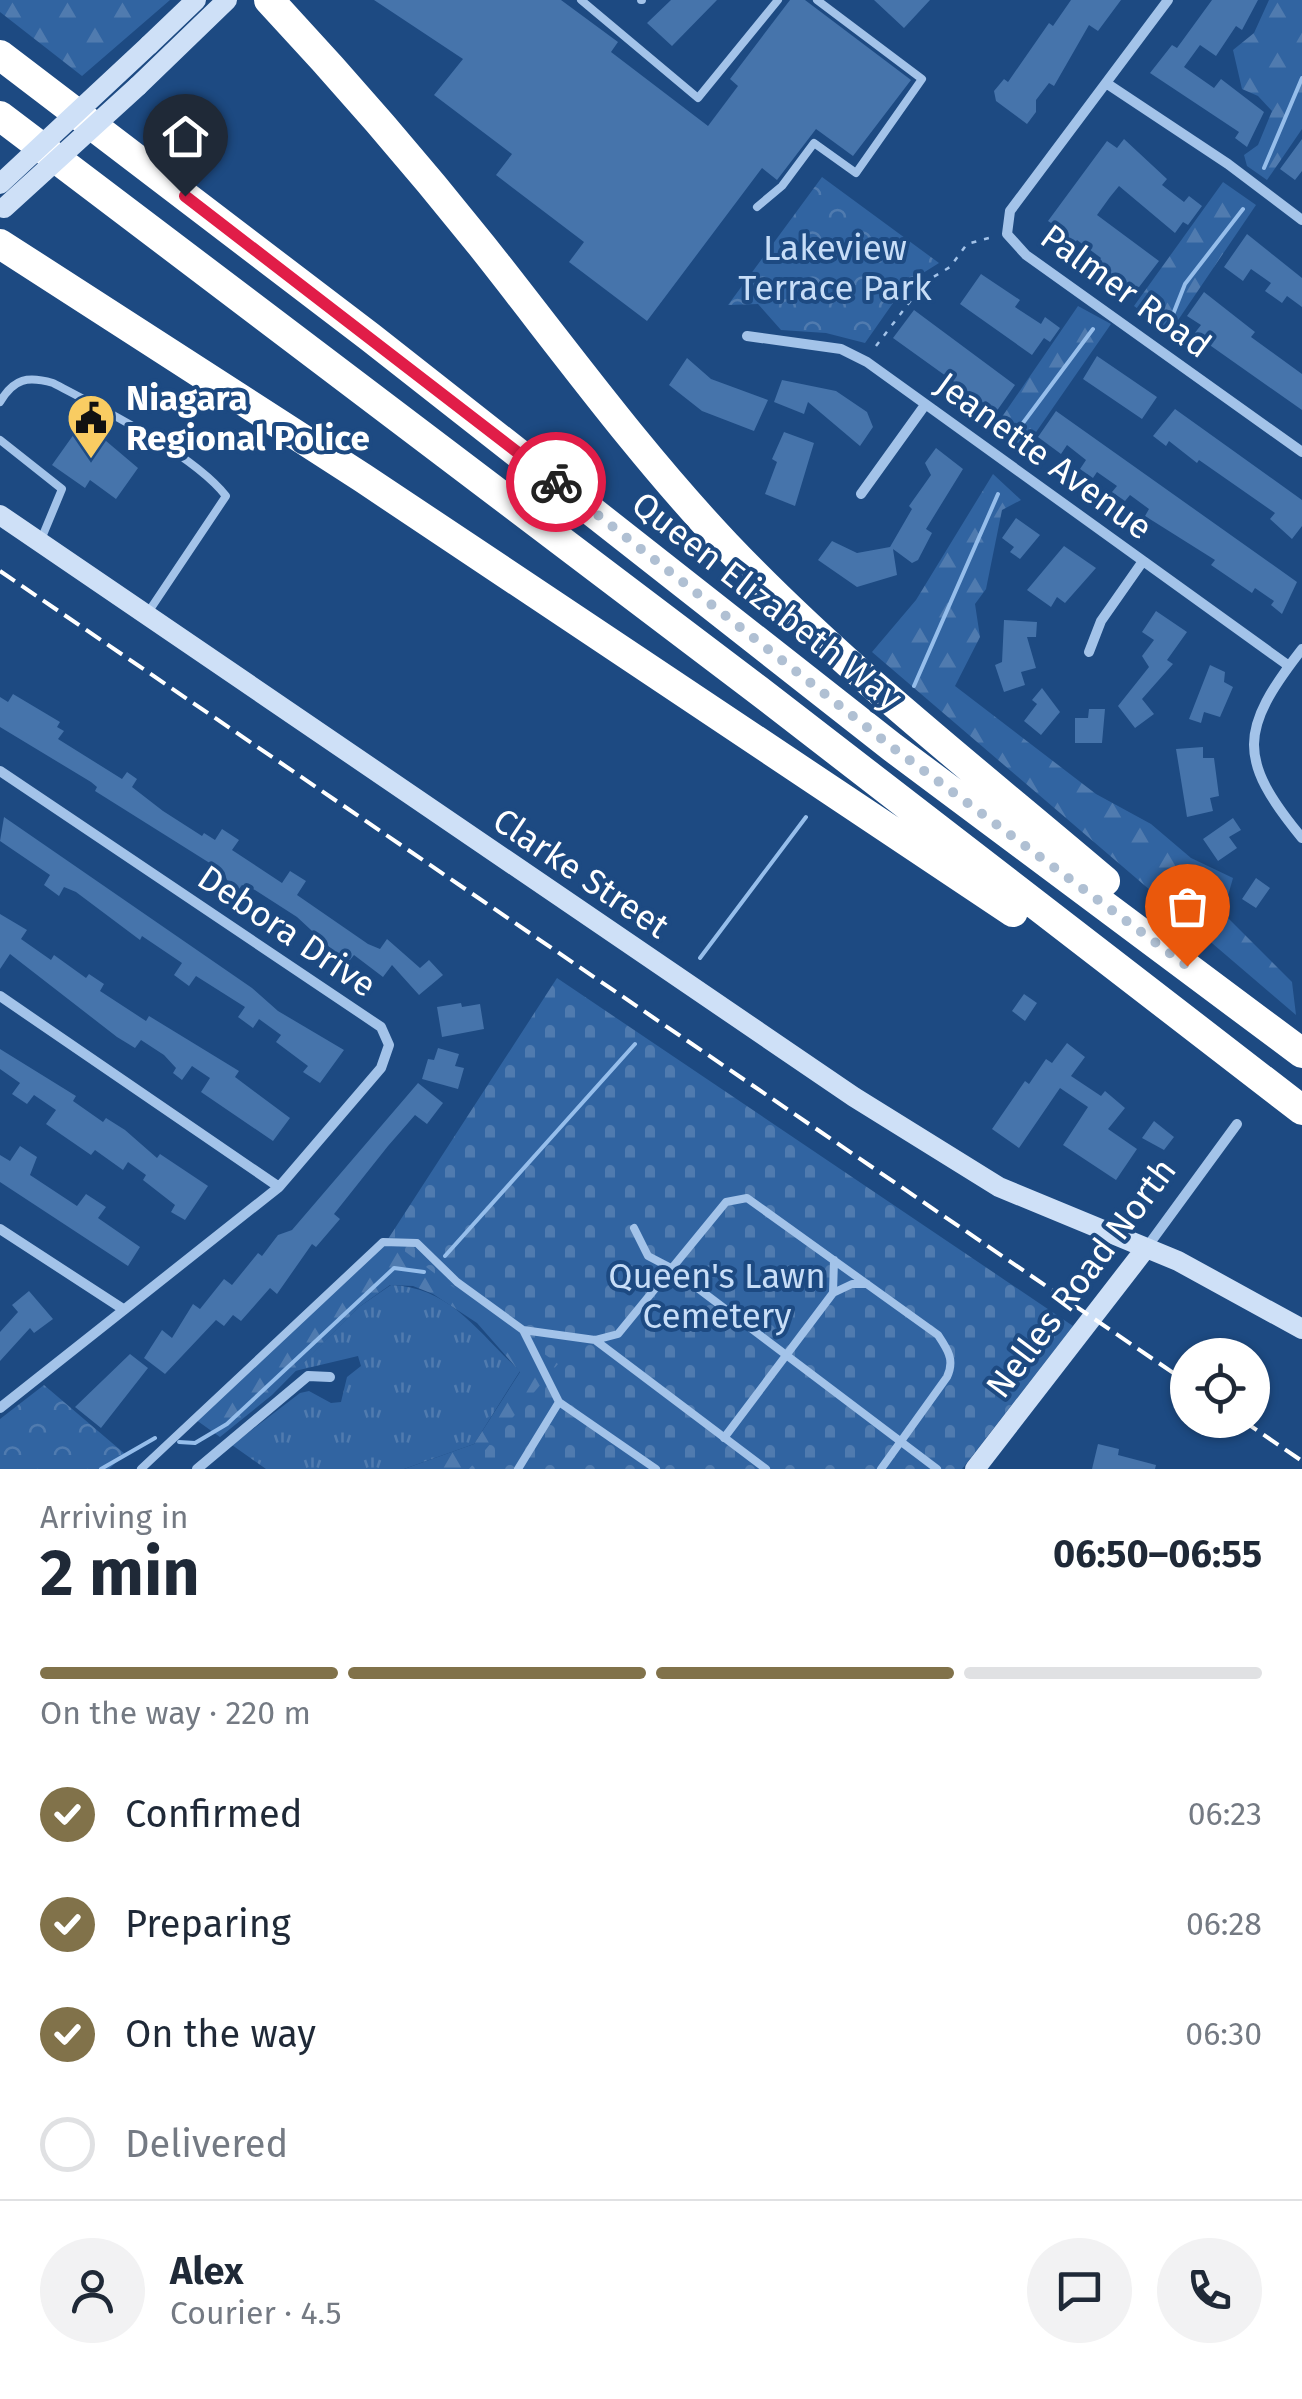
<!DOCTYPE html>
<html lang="en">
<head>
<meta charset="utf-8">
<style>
  body { margin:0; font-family:"Fira Sans",sans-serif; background:#f2f2f3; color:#1f2937; height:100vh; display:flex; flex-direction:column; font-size:38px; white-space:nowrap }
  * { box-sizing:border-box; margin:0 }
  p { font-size:32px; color:#747a83 }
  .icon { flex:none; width:55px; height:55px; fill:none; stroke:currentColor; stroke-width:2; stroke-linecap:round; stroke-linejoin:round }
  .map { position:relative; height:1469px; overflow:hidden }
  .details { display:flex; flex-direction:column; background:#fff; flex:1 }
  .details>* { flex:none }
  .buttons { position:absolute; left:1170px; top:1338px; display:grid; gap:20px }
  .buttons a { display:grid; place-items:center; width:100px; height:100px; border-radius:50%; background:#fff; box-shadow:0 2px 8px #0004; font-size:50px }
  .pin { position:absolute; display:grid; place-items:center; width:85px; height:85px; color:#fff; margin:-102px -42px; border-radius:50% 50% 50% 0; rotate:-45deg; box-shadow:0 0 10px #0007 }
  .pin .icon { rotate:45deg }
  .courier { position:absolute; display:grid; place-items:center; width:100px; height:100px; margin:-50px; border:8px solid #e11d48; border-radius:50%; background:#fff; color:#222; box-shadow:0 2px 12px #0007 }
  .headline em { font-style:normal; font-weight:700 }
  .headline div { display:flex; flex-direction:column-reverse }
  .headline { display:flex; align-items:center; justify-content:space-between; height:170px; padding:0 40px }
  h1 { font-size:65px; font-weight:700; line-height:75px }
  .bar { display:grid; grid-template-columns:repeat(4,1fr); gap:15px 10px; align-content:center; height:120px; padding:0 40px }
  .bar i { height:12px; border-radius:8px; background:#e0e1e3 }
  .bar .current { background:#81724a }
  .bar p { grid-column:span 4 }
  .line { display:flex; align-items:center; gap:25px; padding:0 40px; border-top:2px solid #e0e1e3 }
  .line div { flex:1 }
  .round { display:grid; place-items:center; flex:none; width:105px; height:105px; border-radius:52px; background:#f2f2f3 }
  ol { padding:0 40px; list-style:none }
  li { display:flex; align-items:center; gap:30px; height:110px }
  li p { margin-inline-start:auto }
  li .icon { padding:10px; border-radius:50%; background:#81724a; color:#fff; stroke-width:4 }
  li:last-child { color:#747a83 }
  li i { width:55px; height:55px; border:5px solid #e0e1e3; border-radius:50% }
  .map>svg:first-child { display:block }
</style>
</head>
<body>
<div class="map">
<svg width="1302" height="1469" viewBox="0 0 1302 1469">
  <defs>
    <pattern id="grass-tufts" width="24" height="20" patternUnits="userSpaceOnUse" patternTransform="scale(2.5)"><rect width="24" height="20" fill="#3164a1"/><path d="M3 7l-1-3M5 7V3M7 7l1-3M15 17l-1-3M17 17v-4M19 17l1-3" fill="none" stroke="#507baf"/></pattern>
    <pattern id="forest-firs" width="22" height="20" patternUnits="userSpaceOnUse" patternTransform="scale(2.5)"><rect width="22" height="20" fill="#3164a1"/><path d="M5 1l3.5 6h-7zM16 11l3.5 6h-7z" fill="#507baf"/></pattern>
    <pattern id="cemetery-stones" width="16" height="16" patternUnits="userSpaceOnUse" patternTransform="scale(2.5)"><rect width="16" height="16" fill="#3164a1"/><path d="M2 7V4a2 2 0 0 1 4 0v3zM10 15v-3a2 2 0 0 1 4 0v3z" fill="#507baf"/></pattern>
    <pattern id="park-crowns" width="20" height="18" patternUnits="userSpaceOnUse" patternTransform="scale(2.5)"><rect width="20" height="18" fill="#3164a1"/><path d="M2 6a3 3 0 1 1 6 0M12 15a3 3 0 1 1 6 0" fill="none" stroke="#507baf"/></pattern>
  </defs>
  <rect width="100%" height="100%" fill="#1d4a82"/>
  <path fill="url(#grass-tufts)" d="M391,1285C451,1287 479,1334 520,1371L474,1444L404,1469H266L232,1445L300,1393L309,1391L331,1403L341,1402L347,1377L361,1366L358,1356L295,1371L359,1307Z"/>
  <path fill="url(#forest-firs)" d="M0,0H170L82,76L0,12Z
    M1269,0H1302V129L1267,180L1247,166L1244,155L1258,145L1272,111L1258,96L1242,89L1233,50L1254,33Z
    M1223,182L1256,205L1170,332L1134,306Z
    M1078,306L1111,324L1025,448L995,427Z
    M993,474L1021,500L1002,510L986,589L975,604L980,637L955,686L1096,794L1151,824L1191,858L1233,878L1223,913L1292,982L1296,1015L872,652L916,600Z
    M388,1239L606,1391L700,1469H404L474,1444L520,1372L477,1323L433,1294L413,1286L390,1285L359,1307L272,1395L220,1437L192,1417Z"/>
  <path fill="url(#cemetery-stones)" d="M557,978L1073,1326L962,1469H469L558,1364L388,1239Z"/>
  <path fill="url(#park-crowns)" d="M822,177L939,263L907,283L865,343L826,333L781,330L758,304L728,305Z
    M44,1385L125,1454L109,1469H0V1419Z"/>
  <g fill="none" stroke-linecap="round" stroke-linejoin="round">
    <path stroke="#96beeb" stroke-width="4" d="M1264,168L1302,78
      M1170,322L1185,284L1243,209
      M1011,439L1093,329
      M914,686L998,494
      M700,958L806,817
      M445,1256L635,1044
      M179,1442L195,1443L227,1424L394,1268L424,1272
      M101,1469L155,1438"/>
  </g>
  <path fill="#4674ab" d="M374,0H561L618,42L611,52L708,126L738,86L730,79L790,0H805L911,80L853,156L816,129L777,180L762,168L647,321L569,262L584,242L496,175L512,154L434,95L463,59Z
    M671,0H717L672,46L647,23Z
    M874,0H930L904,28Z
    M1071,0H1121L1098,31L1089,25L1054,86L1049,83L1036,100V112L1027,124L996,101L994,91L1004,79L1008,82L1049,23L1053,26Z
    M1212,0H1258L1242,30L1236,26L1216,56L1200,45L1184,67L1214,88L1221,79L1264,112L1247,147L1235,138L1239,132L1150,73L1172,45L1177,48Z
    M1124,139L1167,179L1162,185L1184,202L1189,196L1202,206L1188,225L1183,222L1175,233L1119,186L1110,197L1097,215L1159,261L1136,291L1097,264L1101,258L1077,240L1069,251L1049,237L1057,227L1048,221L1107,141L1117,148Z
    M1302,139V171L1295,180L1280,169Z
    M1247,234L1302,278V307L1287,296L1282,303L1265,291L1271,283L1251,269L1243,281L1224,267Z
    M981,274L1020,300L1015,307L1041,324L1045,317L1060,328L1050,342L1044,338L1032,355L960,304Z
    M1204,292L1255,332L1251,337L1302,374V410L1194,334L1201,325L1187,316Z
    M914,310L1015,385L996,412L893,338Z
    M1097,356L1157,397L1142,419L1083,379Z
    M687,358L711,379L768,400L754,431L702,411L669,385Z
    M782,380L836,391L867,412L873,427L860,446L808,402L804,414L774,402Z
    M1175,409L1302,500V526L1292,539L1270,519L1275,513L1199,460L1197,463L1169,441L1166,446L1153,436Z
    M1056,411L1297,582L1282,614L1271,605L1274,601L1255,588L1252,593L1211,565L1215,560L1145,516L1149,509L1130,495L1125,501L1112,492L1117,486L1097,472L1093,478L1080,469L1086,460L1067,445L1061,454L1038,437Z
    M89,413L107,425L99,435L138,468L116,499L90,480L85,488L52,465Z
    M784,432L814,443L795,506L765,494L777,462L772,459Z
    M936,448L963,469L926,529L932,533L918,560L912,563L893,549L897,575L857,587L818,560L832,541L857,553L890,547L912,509L909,506L931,475L925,463Z
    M1016,518L1040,535L1020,559L1010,552L1014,547L1002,538Z
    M1064,546L1096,568L1065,603L1057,597L1051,607L1027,590Z
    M1156,611L1187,632L1167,660L1173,664L1142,699L1154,714L1135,728L1118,706L1149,667L1142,656L1154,640L1142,632Z
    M1004,620L1037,622L1036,637H1027L1036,668L1021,672L1025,685L1004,692L995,665L1002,662Z
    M1210,665L1225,672L1224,682L1233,687L1220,717L1204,712L1201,723L1189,719Z
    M1042,688L1060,712L1041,735L1024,721L1037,704L1032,700Z
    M13,694L60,722L57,727L64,731L58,739L122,779L127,772L137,779L132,787L163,811L202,836L204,833L215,840L222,829L239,840L232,850L282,883L290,871L306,881L297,895L368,944L380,949L387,939L420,968L429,960L443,975L419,995L392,965L383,977L354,955L350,960L338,955L297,917L255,890L242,885L239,889L227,880L224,872L95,791L97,787L91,782L0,727V697L8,702Z
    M1089,709H1105L1102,743H1075V718H1088Z
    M1203,747V758H1214L1219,796L1210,798L1213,811L1187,817L1176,749Z
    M4,817L252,988L278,1011L344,1050L320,1083L303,1072L308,1066L276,1042L281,1035L259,1019L253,1028L238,1017L245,1007L196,976L189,986L174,975L182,963L142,936L140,940L76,892L64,887L59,896L44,885L50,875L0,841Z
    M1233,818L1241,830L1229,837L1237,848L1218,861L1203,839Z
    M1256,878L1270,888L1256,908L1242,899Z
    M0,914L27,930L21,939L51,960L54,955L86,978L89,974L104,984L100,991L146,1021L149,1016L239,1071L235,1077L290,1118L273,1141L201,1092L210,1078L192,1066L182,1080L173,1073L176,1068L164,1055L141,1040L135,1048L117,1037L10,954L0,969Z
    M1024,994L1037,1003L1025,1021L1012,1011Z
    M461,1003L462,1007L480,1004L484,1029L442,1037L437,1007Z
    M1067,1043L1085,1057L1071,1076L1101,1096L1105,1091L1125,1108L1108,1129L1137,1149L1116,1180L1063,1145L1088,1107L1060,1088L1019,1148L992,1129L1025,1081L1029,1084L1046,1059L1052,1063Z
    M438,1048L459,1054L455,1066L464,1068L458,1089L422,1079L428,1059L434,1060Z
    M0,1049L76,1096L73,1101L103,1122L106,1118L125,1130L157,1158L160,1154L208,1186L185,1220L171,1212L175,1205L143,1180L146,1175L128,1162L123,1170L95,1150L91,1155L46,1124L56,1110L34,1095L27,1104L12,1094L20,1083L0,1069Z
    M418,1083L443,1103L427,1124L415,1115L388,1146L334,1214L340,1219L316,1247L312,1244L277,1294L270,1288L241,1321L233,1315L224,1326L216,1320L165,1374L144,1358L162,1330L172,1338L193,1304L200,1309L224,1279L232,1285L258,1253L262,1256L278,1235L292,1230Z
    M1154,1121L1174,1137L1164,1150L1142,1138Z
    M20,1146L37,1157L30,1175L77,1206L86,1194L106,1207L98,1218L140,1247L128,1266L0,1182V1155L10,1161Z
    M29,1291L53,1319L34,1333L30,1328L0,1361V1332L18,1312L12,1305Z
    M130,1354L148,1368L101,1428L75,1407Z
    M1098,1444L1119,1449L1118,1455L1156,1465L1155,1469H1092Z"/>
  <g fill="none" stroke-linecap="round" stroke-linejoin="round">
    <path stroke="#a3c3e9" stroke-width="2.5" stroke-dasharray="5 8" stroke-linecap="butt" d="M876,346L925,282L950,267L967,244L996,236"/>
    <path stroke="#a3c3e9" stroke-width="8" d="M581,0L698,98L778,0
      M641,0H642
      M757,207L782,186L814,143L856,173L922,79L817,0
      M0,402C14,378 28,376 53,383C102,409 193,454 226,496L147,614
      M0,440L62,489L40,542
      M634,1228L648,1256L671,1268L937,1469
      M833,1293L852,1284H867
      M523,1330L595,1340L618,1334L726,1202L747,1198L938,1335C948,1350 955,1360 947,1377L881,1469
      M595,1340L766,1469
      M724,1438L833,1293L834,1260
      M141,1469L383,1242L417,1243L457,1282L523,1330L559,1402L656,1469
      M518,1469L559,1402"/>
    <path stroke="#a3c3e9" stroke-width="10" d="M1168,0L1010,211L1007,234L1026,255L1302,452
      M1106,83L1228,164L1302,220
      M747,336L841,349L867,362L1289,666
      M861,494L925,405
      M1302,649C1239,730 1237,759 1302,838
      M1089,652L1101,621L1143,561
      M0,771L381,1027L389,1045L381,1068L279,1187L0,1408
      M0,996L279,1187
      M0,1229L123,1309
      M1147,1247L1237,1124
      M197,1469L308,1376L330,1377"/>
    <path stroke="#cee0f7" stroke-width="20" d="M149,45L196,0
      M138,86L227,0
      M0,515L854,1097L999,1187L1178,1261L1302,1329
      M975,1469L1146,1248"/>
    <path stroke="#fff" stroke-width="30" d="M269,0C343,79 414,161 482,246C562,347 637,451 726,545C842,667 977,772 1105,881
      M0,55L370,337L892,747L1302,1053
      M0,116L758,690L1302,1110
      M0,244L363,478L1013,912"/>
    <path stroke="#fff" stroke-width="4" stroke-dasharray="18 8" stroke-linecap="butt" d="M0,571L1188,1383
      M1242,1420L1302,1461"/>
    <path stroke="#cee0f7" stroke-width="20" d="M0,184L149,45
      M4,208L138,86"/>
  </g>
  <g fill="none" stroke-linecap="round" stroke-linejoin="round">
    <path stroke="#b0c0d3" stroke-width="10" stroke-dasharray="0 18" d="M556,482L892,747L1187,966"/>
    <path stroke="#e11d48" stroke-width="12" d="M185,196L556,482"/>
  </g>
  <defs>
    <g id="civic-pin" transform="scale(2.5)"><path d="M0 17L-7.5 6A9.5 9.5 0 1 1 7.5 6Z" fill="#f9cc62" stroke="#1d4a82"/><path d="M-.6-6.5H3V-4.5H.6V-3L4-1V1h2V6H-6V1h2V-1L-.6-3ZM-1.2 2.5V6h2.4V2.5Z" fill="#111"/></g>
  </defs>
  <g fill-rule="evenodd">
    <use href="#civic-pin" x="91" y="418"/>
  </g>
  <g text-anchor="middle" stroke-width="8" stroke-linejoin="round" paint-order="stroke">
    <g font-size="35" fill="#c7ddf7" stroke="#1d4a82">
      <text x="835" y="260">Lakeview<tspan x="835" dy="40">Terrace Park</tspan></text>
      <text x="717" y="1288">Queen's Lawn<tspan x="717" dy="40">Cemetery</tspan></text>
    </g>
    <g font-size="35" fill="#fff" stroke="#1d4a82">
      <text transform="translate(1126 291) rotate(36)" y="12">Palmer Road</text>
      <text transform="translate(1044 456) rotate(36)" y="12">Jeanette Avenue</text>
      <text transform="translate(767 601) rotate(38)" y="12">Queen Elizabeth Way</text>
      <text transform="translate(581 873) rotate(34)" y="12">Clarke Street</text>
      <text transform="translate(287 931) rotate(34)" y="12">Debora Drive</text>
      <text transform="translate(1081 1278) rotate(-53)" y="12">Nelles Road North</text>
    </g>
    <g font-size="35" font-weight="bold" fill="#fff" stroke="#1d4a82" text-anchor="start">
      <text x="126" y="410">Niagara<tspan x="126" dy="40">Regional Police</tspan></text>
    </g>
  </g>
</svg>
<div class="buttons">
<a><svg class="icon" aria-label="locate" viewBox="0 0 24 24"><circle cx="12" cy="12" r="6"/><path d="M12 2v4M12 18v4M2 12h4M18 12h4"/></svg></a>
</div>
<div class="pin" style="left:1187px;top:966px;background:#ea580c"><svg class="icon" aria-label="bag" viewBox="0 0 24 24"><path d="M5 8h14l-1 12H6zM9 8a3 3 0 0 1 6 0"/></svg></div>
<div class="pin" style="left:185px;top:196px;background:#1f2937"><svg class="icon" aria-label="home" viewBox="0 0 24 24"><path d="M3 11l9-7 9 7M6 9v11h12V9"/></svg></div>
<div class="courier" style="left:556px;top:482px"><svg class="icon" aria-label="bike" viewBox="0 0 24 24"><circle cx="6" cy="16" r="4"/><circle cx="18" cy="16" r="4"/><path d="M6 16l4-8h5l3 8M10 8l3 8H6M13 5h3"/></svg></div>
</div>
<section class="details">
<div class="headline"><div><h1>2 min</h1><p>Arriving in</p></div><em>06:50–06:55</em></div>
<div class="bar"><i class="current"></i><i class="current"></i><i class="current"></i><i></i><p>On the way · 220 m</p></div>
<ol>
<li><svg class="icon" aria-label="check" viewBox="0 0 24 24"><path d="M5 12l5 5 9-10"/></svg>Confirmed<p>06:23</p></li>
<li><svg class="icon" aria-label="check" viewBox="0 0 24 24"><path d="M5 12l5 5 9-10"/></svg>Preparing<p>06:28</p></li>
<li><svg class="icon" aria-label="check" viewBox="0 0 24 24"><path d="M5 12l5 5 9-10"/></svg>On the way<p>06:30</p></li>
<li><i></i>Delivered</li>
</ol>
<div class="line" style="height:180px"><a class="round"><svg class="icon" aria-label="person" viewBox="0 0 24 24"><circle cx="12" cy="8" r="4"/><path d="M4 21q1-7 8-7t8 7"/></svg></a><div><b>Alex</b><p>Courier · 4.5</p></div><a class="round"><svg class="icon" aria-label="chat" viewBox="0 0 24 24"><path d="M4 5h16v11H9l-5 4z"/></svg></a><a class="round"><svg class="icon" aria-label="phone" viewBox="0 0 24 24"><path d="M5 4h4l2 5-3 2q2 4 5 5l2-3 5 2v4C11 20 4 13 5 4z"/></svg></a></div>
</section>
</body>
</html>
